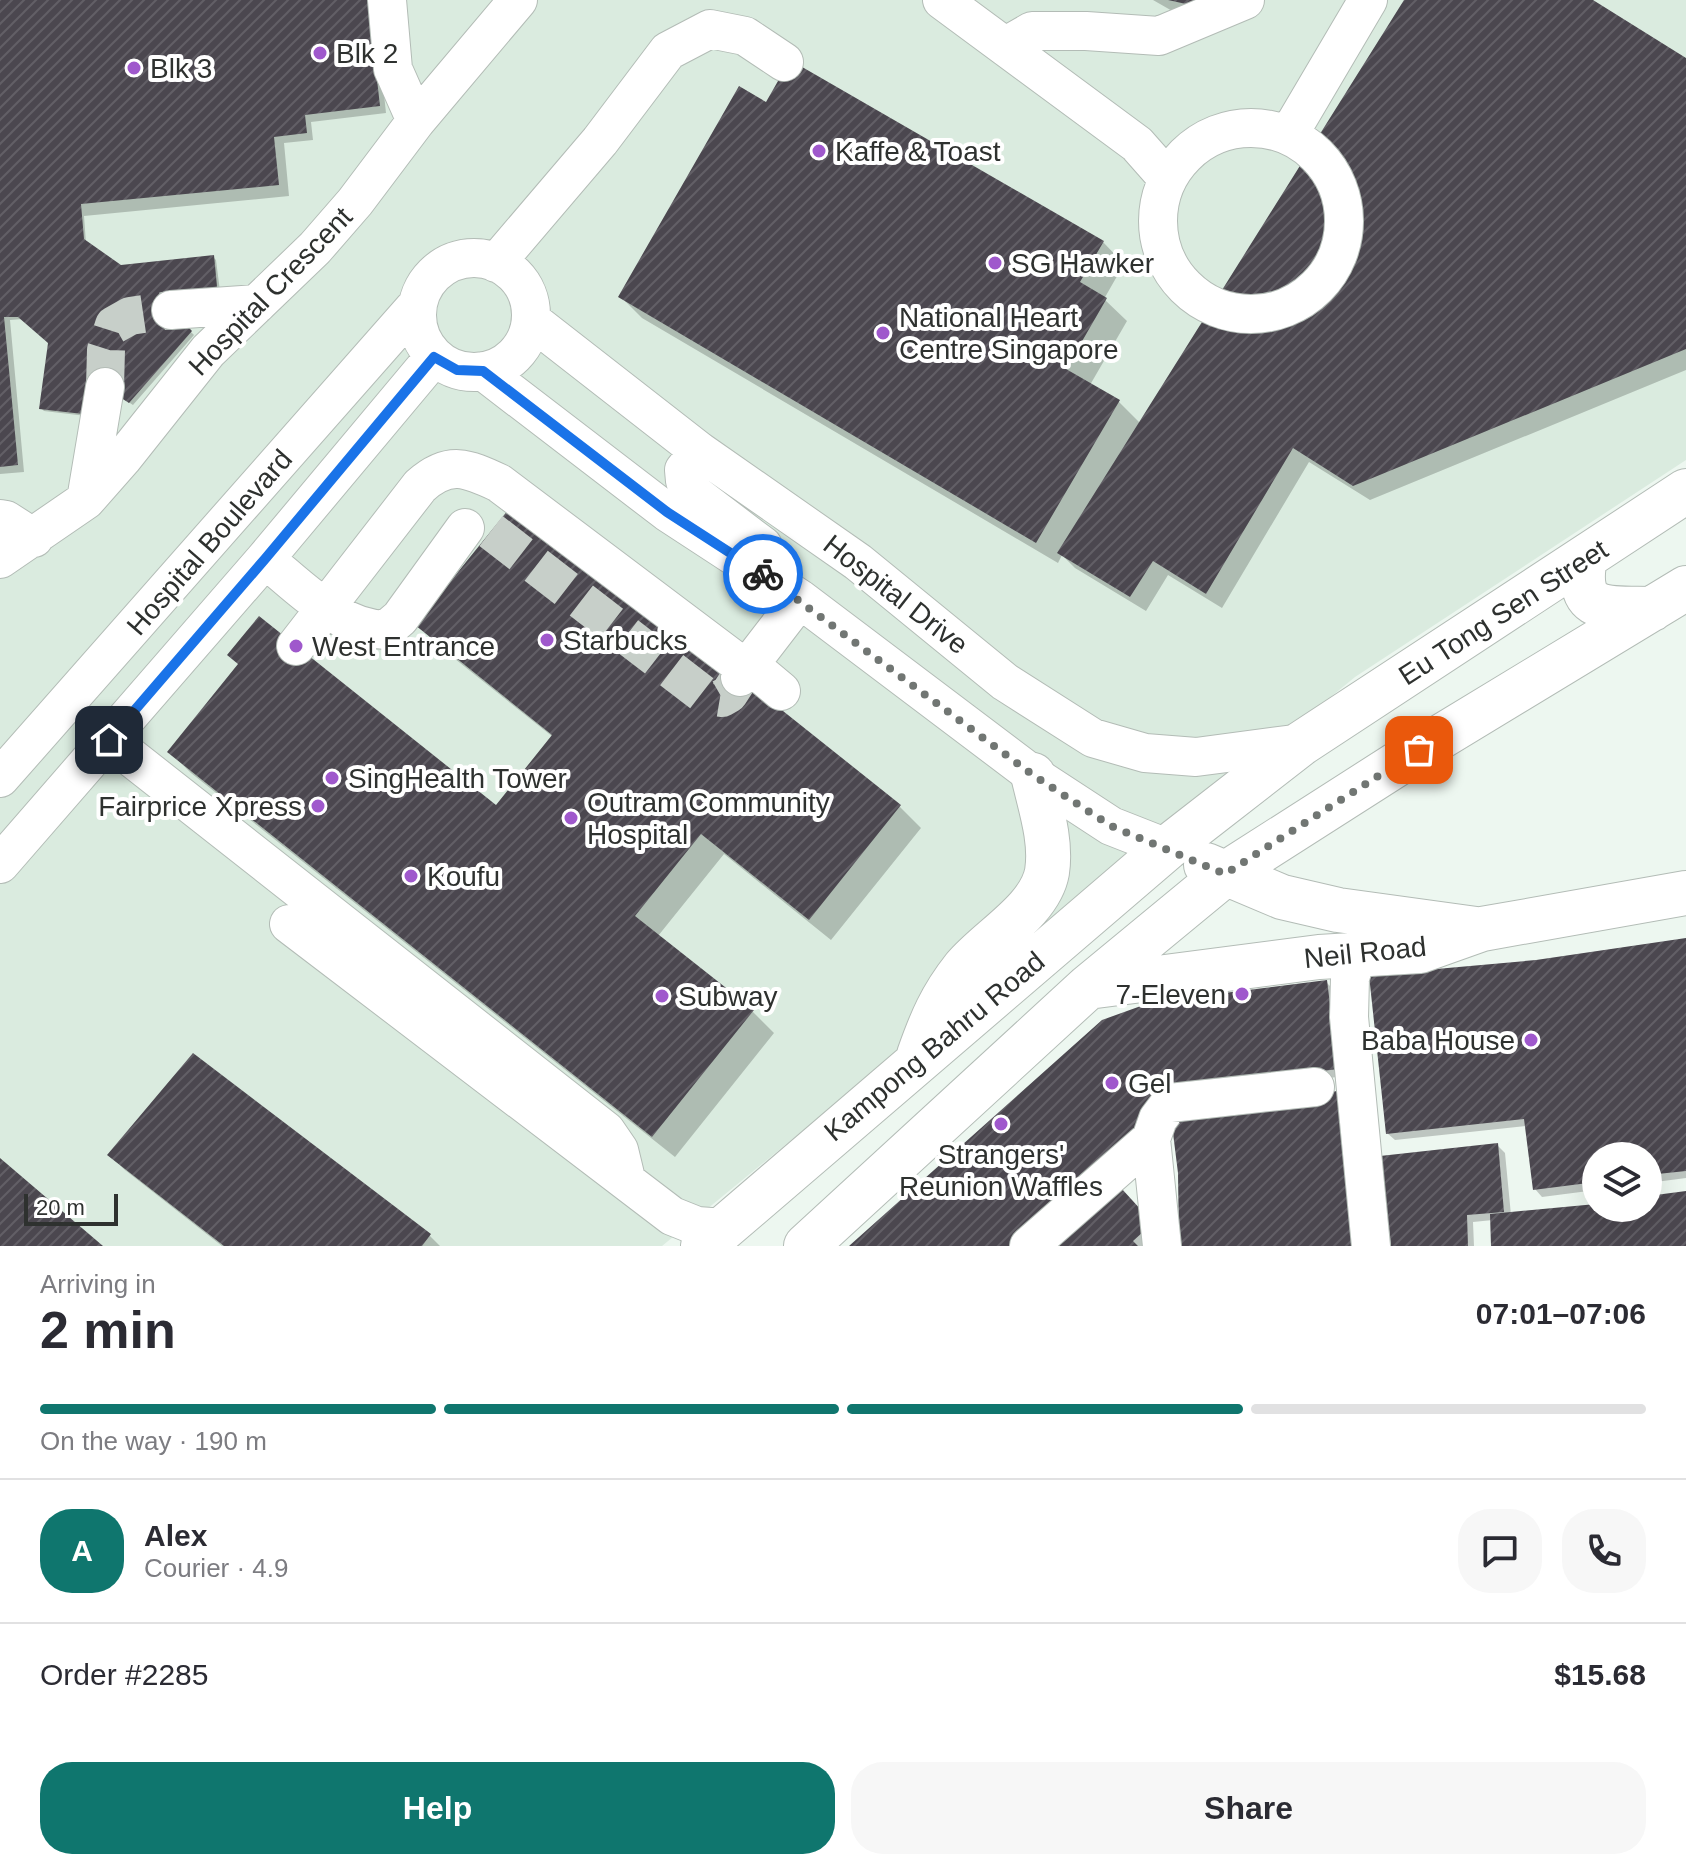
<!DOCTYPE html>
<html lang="en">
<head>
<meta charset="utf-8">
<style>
  body { margin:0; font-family:Helvetica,sans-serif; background:#f7f7f7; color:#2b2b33; height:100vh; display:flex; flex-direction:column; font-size:30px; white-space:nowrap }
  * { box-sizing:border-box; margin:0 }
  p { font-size:26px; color:#7c7c81 }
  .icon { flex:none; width:44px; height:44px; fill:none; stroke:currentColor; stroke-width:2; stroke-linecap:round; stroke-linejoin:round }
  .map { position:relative; height:1246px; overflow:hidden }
  .panel { display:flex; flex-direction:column; background:#fff; flex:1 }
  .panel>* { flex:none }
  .tools { position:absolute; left:1582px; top:1142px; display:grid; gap:16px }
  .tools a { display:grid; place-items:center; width:80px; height:80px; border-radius:50%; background:#fff; box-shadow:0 8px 32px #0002; font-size:40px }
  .scale { position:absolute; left:24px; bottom:20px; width:94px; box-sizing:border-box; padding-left:8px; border:4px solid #2e312f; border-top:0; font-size:22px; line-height:28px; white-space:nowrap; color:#2e312f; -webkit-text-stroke:6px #fff; paint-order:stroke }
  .pin { position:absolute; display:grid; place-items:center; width:68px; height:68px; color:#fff; margin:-34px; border-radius:16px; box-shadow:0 4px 12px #0006 }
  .courier { position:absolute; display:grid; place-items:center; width:80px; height:80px; margin:-40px; border:6px solid #1a73e8; border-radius:50%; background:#fff; color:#222; box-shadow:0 2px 10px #0007 }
  .head em { font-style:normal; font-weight:600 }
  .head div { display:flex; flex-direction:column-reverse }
  .head { display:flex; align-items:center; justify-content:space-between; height:136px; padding:0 40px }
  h1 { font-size:52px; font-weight:600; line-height:60px }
  .bar { display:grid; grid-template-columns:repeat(4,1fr); gap:12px 8px; align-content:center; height:96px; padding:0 40px }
  .bar i { height:10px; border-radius:6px; background:#e1e1e2 }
  .bar .active { background:#0f766e }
  .bar p { grid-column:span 4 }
  .line { display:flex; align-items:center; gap:20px; padding:0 40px; border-top:2px solid #e1e1e2 }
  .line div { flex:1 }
  .round { display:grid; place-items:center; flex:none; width:84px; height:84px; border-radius:32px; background:#f7f7f7 }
  .primary-button { display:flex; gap:16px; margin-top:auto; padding:16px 40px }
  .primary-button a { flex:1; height:92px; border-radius:32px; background:#0f766e; color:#fff; font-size:32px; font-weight:600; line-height:92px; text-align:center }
  .primary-button a+a { background:#f7f7f7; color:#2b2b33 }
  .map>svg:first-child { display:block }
</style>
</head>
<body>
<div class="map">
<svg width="1686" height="1246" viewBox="0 0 1686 1246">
  <defs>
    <pattern id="building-hatch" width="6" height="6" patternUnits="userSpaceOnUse" patternTransform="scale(2)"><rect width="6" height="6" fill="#4b474f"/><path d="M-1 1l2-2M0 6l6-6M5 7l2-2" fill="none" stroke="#625f66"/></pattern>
  </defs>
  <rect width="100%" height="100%" fill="#edf7f0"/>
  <path fill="#daebdf" d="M0,0H1686V460L1355,677L662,1246H0Z"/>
  <path fill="#0003" d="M0,0H374L386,113L311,122L313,140L284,143L289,196L84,216L86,243L120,268L213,257L216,260L221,299L167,308L194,335L133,405L104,386L95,417L44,411L41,408L50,343L23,319L10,320L24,472L0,474Z
    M1153,0H1231L1181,16Z
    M1407,0H1589L1686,61V370L1370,500L1309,462L1222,608L1168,575L1146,611L1075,568L1062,555L1058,563L642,318L620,296L766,105L1103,242L1124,264L1104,299L1127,321L1090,385L1118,401L1141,424Z
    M517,502L900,807L921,828L831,940L724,854L658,936L753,1012L774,1033L675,1157L191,773L170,752L496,807L553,737L440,647L418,625Z
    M1686,939V1178L1648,1183V1156H1596V1190L1542,1197L1535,1189L1527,1126L1395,1140L1387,1133L1536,962Z
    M1326,982L1333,989L1345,1076L1193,1095L852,1246Z
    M1497,1145L1505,1153L1511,1215L1596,1206V1208H1648V1198L1686,1192V1246H1493V1220L1473,1222L1474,1246H1393Z
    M109,1155L430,1236L440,1246H222L125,1170Z
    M1111,1180L1159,1231L1142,1246H1039Z"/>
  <path fill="url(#building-hatch)" d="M0,0H368L380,106L305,115L307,133L274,137L279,185L81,204L84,239L121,265L214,255L218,297L167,305L192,331L129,403L101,385L92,415L39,409L48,343L18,317H4L18,465L0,467Z
    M1168,0H1198L1186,4Z
    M1404,0H1593L1686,58V349L1353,486L1293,448L1206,594L1153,561L1130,597L1057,553Z
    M790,60L1104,241L1080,282L1107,298L1066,369L1120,400L1036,543L618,297L739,86L766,102Z
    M517,499L901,805L809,920L701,834L635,916L754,1010L652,1137L167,752L238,664L227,655L259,616L496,805L552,735L415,625Z
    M1686,938V1171L1648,1175V1156H1596V1182L1533,1190L1524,1119L1386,1134L1369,975L1536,960Z
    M1327,980L1338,1069L1184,1089L1011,1246H849L1102,1020L1152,1002Z
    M193,1053L431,1234L422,1246H224L107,1155Z
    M1338,1091L1354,1246H1179L1178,1173L1170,1109Z
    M1498,1143L1504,1212L1467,1215L1468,1246H1391L1380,1156Z
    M0,1158L103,1246H0Z
    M1111,1177L1153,1223L1133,1241L1138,1246H1035Z
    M1686,1191V1246H1491L1490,1214L1596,1204V1208H1648V1196Z"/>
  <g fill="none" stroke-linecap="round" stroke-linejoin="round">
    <path stroke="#c7cfc9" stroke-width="38" stroke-dasharray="38 19" stroke-linecap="butt" d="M105,387L106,350L114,325L130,316L171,310
      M491,531L704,695L722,698L729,694L740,677"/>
    <g stroke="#b3bcb6" stroke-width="40">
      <path id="minor" d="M387,0L393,69L416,121
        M942,0L1137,144L1167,178
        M1006,46L1032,31H1086L1159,36L1245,0
        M1158 221a93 93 0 1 1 186 0a93 93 0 1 1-186 0Z
        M1289,134L1368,0
        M417 315a57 57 0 1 1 114 0a57 57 0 1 1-114 0Z
        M496,263L600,141L668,51L710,29L745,36L784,62
        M171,310L257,304
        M531,320L699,451L858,562L1005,682L1093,738L1145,753L1196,757L1302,743
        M483,371L667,512L800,599L1033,775L1111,826L1167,848
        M699,451L684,470L685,481L693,493L763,546
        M86,500L105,387
        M0,519L6,520L34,538
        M0,559L86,500L123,458L208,351L315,248L355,202L416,121L518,0
        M265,559C301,588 337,628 386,630L400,618L465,528
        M296,646L420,486C449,460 467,468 499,483L746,669
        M750,665L781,691
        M740,677L800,599
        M109,740L606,1131L619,1150L626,1179
        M0,778L417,305
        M0,864L265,559L434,357
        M289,924L672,1216L697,1226L725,1228
        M1357,955L1350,978L1349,1017L1371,1246
        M1029,1246L1151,1139
        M1162,1246L1151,1139L1158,1119L1170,1103L1315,1087"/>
    </g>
    <g stroke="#b3bcb6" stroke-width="46">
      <path id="major" d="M1585,558C1574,615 1608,608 1652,609
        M1206,865L1282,897L1338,910L1476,929
        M1088,987L1319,957L1420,951L1482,929L1686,893
        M919,1055C931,1021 941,997 964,968C988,939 1040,911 1047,872C1052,840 1040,806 1033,775
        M703,1246L1167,848L1302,743L1686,491
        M806,1246L1088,987L1225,874L1419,750L1686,588"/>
    </g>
    <use href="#minor" stroke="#fff" stroke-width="38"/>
    <use href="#major" stroke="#fff" stroke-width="44"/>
  </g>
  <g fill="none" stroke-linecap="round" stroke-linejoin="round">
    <path stroke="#717673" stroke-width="8" stroke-dasharray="0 14.4" d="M763,574L1033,775L1111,826L1225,874L1419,750"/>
    <path stroke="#1a73e8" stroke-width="10" d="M109,740L265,559L434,357L457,370L483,371L667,512L763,574"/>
  </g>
  <g fill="#9f58cc" stroke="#fff" stroke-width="3">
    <circle cx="320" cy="53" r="8"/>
    <circle cx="134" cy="68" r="8"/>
    <circle cx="819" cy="151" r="8"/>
    <circle cx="995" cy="263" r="8"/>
    <circle cx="883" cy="333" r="8"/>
    <circle cx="547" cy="640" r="8"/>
    <circle cx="296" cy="646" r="8"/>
    <circle cx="332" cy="778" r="8"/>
    <circle cx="318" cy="806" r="8"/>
    <circle cx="571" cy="818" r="8"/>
    <circle cx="411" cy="876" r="8"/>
    <circle cx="1242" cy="994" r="8"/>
    <circle cx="662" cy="996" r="8"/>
    <circle cx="1531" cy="1040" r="8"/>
    <circle cx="1112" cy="1083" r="8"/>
    <circle cx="1001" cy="1124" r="8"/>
  </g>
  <g text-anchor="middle" stroke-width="8" stroke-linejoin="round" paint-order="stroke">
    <g font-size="28" fill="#2e312f" stroke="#fff" text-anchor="start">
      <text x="336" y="63">Blk 2</text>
      <text x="150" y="78">Blk 3</text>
      <text x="835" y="161">Kaffe &amp; Toast</text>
      <text x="1011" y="273">SG Hawker</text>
      <text x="899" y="327">National Heart<tspan x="899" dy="32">Centre Singapore</tspan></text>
      <text x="563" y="650">Starbucks</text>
      <text x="312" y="656">West Entrance</text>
      <text x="348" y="788">SingHealth Tower</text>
      <text x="587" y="812">Outram Community<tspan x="587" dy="32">Hospital</tspan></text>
      <text x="302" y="816" text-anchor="end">Fairprice Xpress</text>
      <text x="427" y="886">Koufu</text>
      <text x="1226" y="1004" text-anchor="end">7-Eleven</text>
      <text x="678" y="1006">Subway</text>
      <text x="1515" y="1050" text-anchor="end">Baba House</text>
      <text x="1128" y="1093">Gel</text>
      <text x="1001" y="1164" text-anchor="middle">Strangers'<tspan x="1001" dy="32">Reunion Waffles</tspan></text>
    </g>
    <g font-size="28" fill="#2e312f" stroke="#fff">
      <text transform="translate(270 291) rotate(-46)" y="10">Hospital Crescent</text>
      <text transform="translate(209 542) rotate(-49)" y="10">Hospital Boulevard</text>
      <text transform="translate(896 594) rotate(38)" y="10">Hospital Drive</text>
      <text transform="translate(1503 612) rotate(-33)" y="10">Eu Tong Sen Street</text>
      <text transform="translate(1365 952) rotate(-6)" y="10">Neil Road</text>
      <text transform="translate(934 1046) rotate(-40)" y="10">Kampong Bahru Road</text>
    </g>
  </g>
</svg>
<div class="tools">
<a><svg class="icon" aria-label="layers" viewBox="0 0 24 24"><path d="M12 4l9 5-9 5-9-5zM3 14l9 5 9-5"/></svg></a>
</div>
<div class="scale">20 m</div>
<div class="pin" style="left:1419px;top:750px;background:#ea580c"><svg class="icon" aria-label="bag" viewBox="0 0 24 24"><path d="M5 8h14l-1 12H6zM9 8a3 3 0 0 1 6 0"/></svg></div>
<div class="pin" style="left:109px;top:740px;background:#1f2937"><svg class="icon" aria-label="home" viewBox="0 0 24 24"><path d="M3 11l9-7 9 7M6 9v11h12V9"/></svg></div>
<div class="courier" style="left:763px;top:574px"><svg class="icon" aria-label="bike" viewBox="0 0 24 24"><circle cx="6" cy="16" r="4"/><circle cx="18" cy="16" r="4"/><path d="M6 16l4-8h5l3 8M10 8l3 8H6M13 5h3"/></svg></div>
</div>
<section class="panel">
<div class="head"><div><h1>2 min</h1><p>Arriving in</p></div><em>07:01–07:06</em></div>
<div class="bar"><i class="active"></i><i class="active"></i><i class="active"></i><i></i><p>On the way · 190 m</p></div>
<div class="line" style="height:144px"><b class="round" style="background:#0f766e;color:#fff">A</b><div><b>Alex</b><p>Courier · 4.9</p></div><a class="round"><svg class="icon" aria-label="chat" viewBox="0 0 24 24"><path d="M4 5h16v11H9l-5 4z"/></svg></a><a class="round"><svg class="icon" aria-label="phone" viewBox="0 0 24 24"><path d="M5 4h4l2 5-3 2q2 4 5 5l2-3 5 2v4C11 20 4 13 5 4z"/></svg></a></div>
<div class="line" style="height:104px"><div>Order #2285</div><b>$15.68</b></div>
<div class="primary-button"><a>Help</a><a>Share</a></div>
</section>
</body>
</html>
